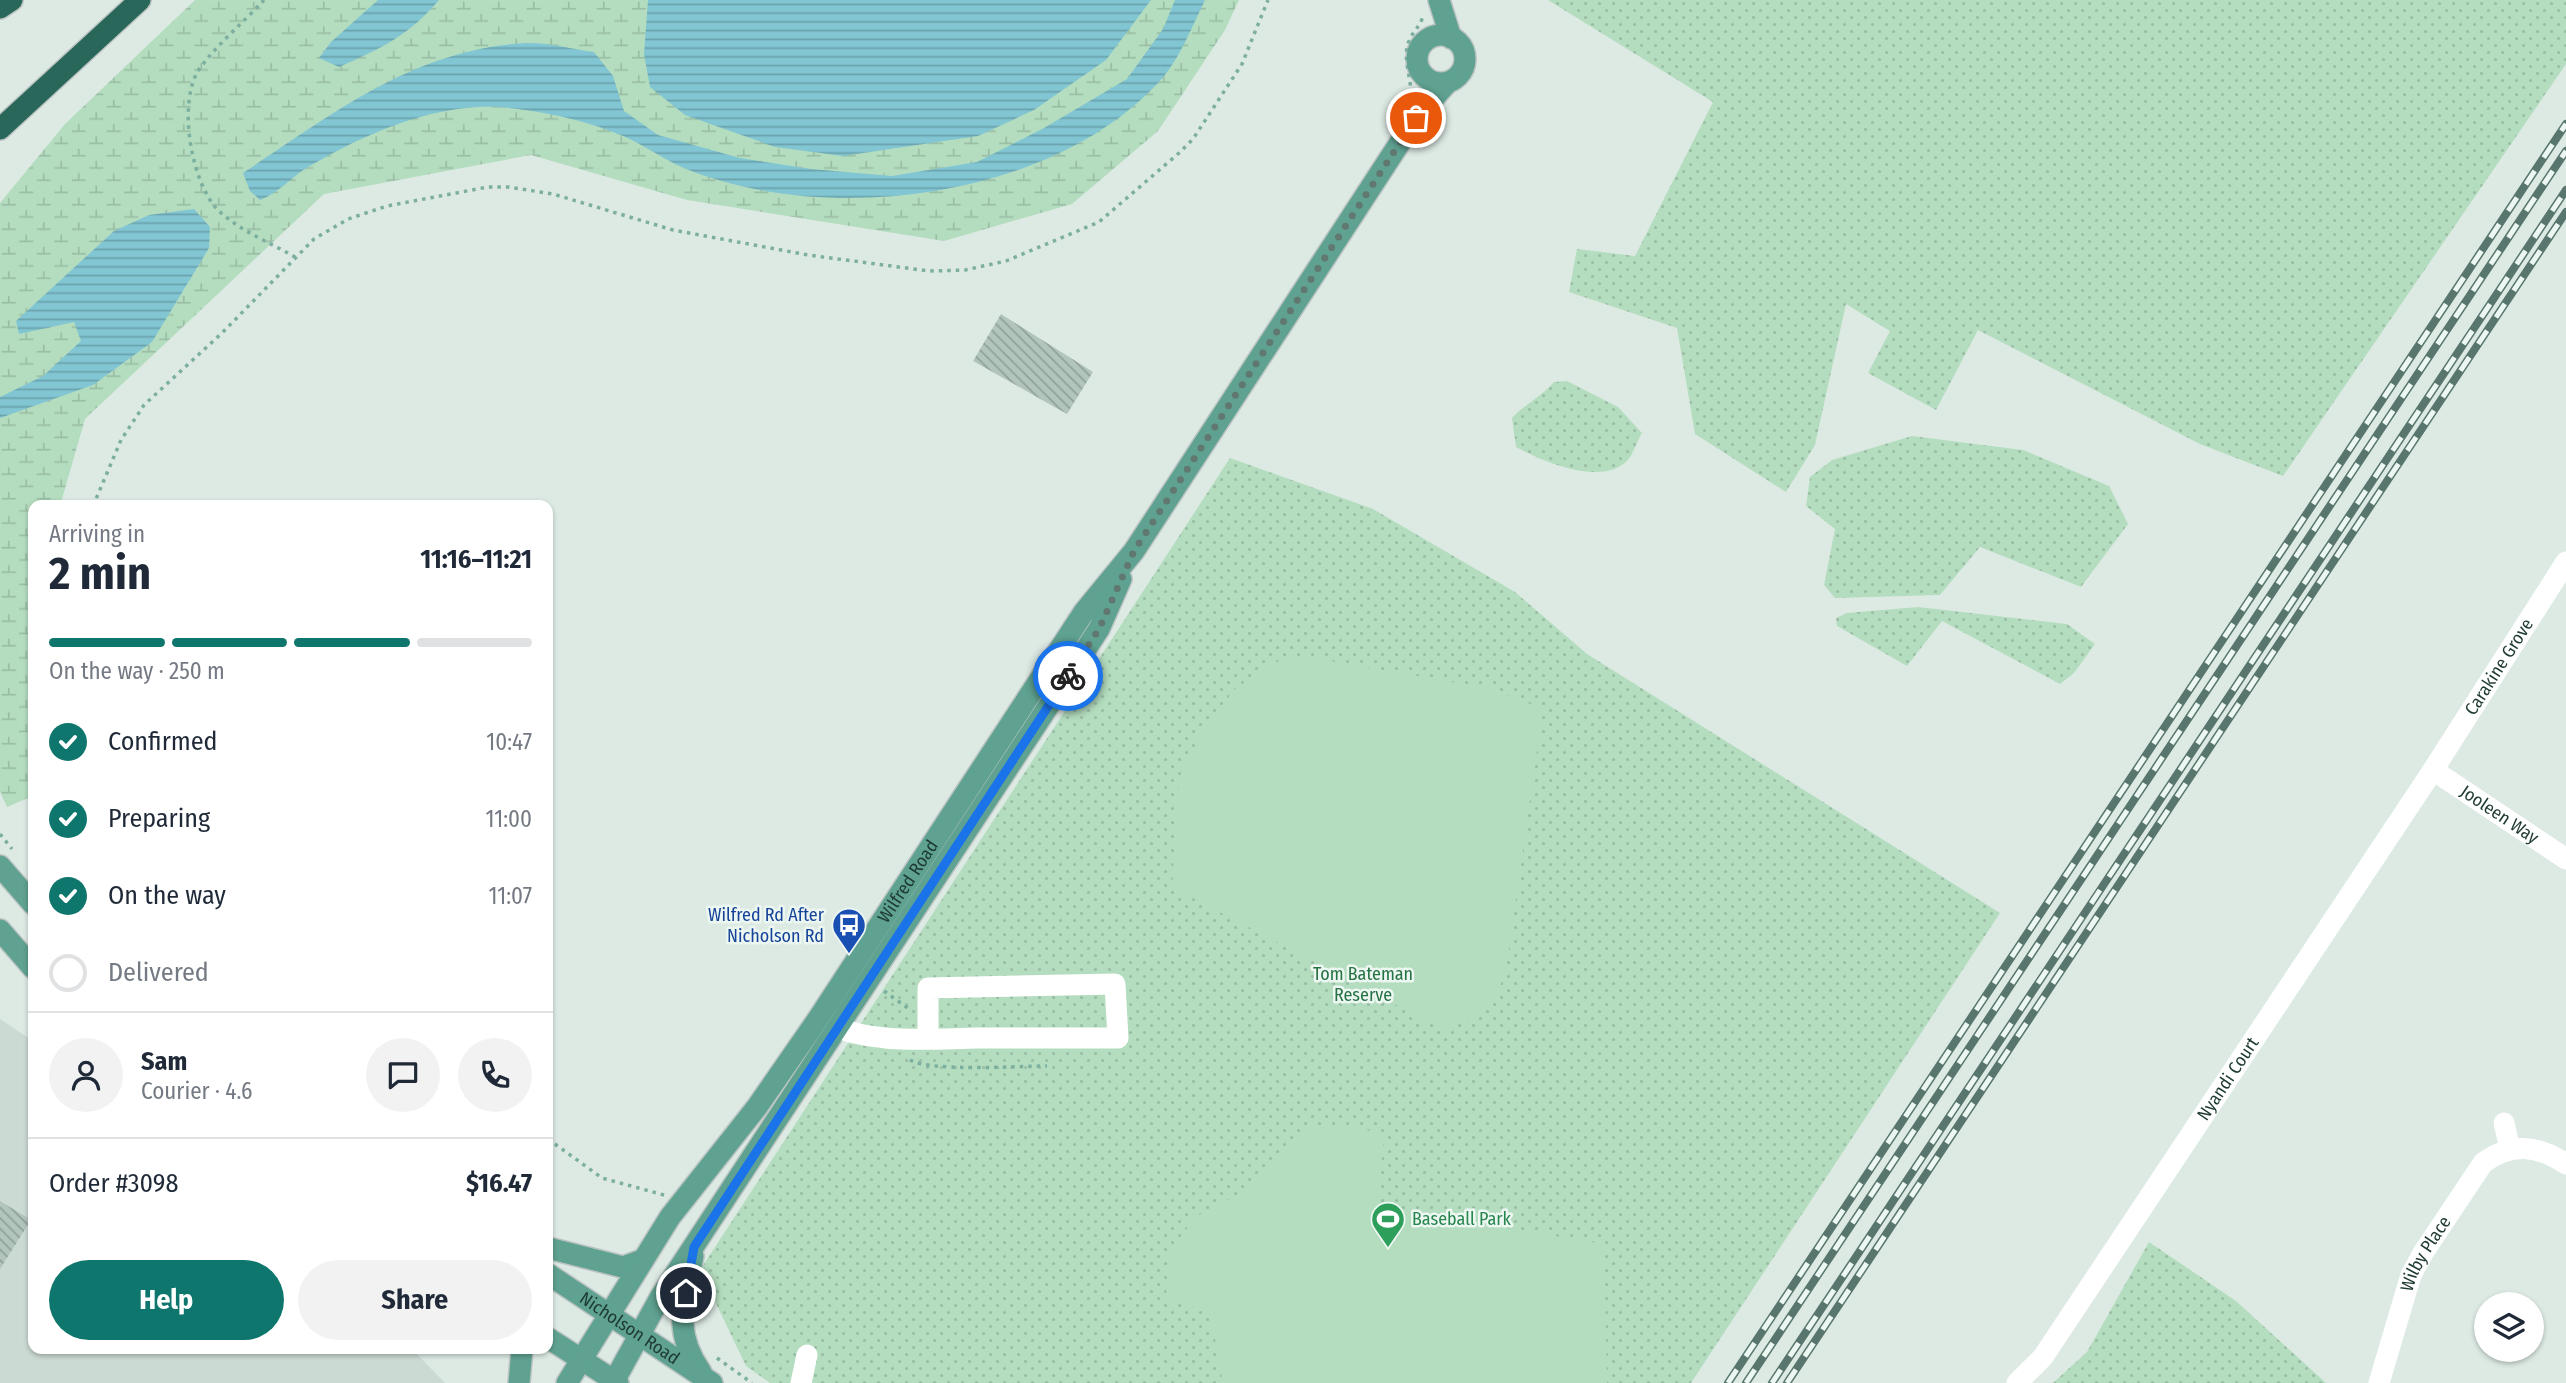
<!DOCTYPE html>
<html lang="en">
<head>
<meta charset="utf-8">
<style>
  body { margin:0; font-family:"Fira Sans Condensed",sans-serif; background:#f2f2f3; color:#1f2937; height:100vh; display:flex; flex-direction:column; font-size:26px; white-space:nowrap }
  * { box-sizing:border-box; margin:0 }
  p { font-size:23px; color:#747a83 }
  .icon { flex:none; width:38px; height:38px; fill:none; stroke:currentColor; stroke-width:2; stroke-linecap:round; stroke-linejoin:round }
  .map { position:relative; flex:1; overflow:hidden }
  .details { position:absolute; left:28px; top:500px; width:525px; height:854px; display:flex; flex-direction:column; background:#fff; border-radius:14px; box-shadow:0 2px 5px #0004 }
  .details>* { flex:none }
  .fabs { position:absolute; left:2474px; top:1292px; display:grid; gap:14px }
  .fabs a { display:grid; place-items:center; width:70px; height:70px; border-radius:50%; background:#fff; box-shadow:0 2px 5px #0004; font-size:35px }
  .pin { position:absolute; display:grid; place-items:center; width:60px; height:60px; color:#fff; margin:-30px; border:4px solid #fff; border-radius:50%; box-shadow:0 2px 7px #0007 }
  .courier { position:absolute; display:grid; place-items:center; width:70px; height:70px; margin:-35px; border:5px solid #1a73e8; border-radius:50%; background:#fff; color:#222; box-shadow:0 2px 9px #0007 }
  .summary em { font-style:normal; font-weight:700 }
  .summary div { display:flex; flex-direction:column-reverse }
  .summary { display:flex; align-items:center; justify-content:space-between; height:119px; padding:0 21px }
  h1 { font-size:46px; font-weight:700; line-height:52px }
  .bar { display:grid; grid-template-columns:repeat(4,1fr); gap:10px 7px; align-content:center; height:84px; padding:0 21px }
  .bar i { height:9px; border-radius:5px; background:#e0e1e3 }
  .bar .on { background:#0f766e }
  .bar p { grid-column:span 4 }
  .line { display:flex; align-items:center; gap:18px; padding:0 21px; border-top:2px solid #e0e1e3 }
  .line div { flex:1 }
  .round { display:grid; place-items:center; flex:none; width:74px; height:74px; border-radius:37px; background:#f2f2f3 }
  ol { padding:0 21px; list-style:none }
  li { display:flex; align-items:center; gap:21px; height:77px }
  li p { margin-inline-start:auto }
  li .icon { padding:7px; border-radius:50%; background:#0f766e; color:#fff; stroke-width:4 }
  li:last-child { color:#747a83 }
  li i { width:38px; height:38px; border:4px solid #e0e1e3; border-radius:50% }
  .button { display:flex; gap:14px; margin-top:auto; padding:14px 21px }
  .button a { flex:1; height:80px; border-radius:42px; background:#0f766e; color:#fff; font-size:28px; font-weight:700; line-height:80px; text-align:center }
  .button a+a { background:#f2f2f3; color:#1f2937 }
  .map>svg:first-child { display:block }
</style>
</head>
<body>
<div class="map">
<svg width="2566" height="1383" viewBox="0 0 2566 1383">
  <defs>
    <pattern id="green-dots" width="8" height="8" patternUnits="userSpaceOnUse" patternTransform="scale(1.75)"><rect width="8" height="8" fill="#b4ddbf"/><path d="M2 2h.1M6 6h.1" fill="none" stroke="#9abea5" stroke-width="1.8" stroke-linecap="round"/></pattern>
    <pattern id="wetland-marsh" width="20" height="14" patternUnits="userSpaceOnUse" patternTransform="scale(1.75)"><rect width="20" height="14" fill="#b4ddbf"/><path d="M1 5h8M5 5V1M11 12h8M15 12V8" fill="none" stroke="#9abea5"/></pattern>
    <pattern id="water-rules" width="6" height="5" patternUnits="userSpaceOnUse" patternTransform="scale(1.75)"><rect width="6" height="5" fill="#82c6d3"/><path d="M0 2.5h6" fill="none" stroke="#6aa2ac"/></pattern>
    <pattern id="building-back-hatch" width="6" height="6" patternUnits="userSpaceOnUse" patternTransform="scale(1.75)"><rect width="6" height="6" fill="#b2c5bd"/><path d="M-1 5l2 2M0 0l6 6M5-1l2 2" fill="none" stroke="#90a19a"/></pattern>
  </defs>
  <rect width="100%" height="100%" fill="#ddeae4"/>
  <path fill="#cbdad3" d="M0,1019L33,1041V1349H412L445,1383H0Z"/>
  <path fill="url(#green-dots)" d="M1548,0H2566V64L2283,476L2200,444L1978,330L1936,410L1868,373L1890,331L1846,304L1815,445L1786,492L1695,434L1677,328L1569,292L1577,249L1635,256L1713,102Z
    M1567,381L1618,407L1642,433C1637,441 1633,455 1626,462C1600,486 1542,461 1516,447L1512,418C1525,404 1541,397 1554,382Z
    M1912,436L2023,450L2109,486L2128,524L2081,587L1980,547L1940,595L1835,598L1824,585L1835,529L1806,506L1810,477L1832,460Z
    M1230,458L1373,509L1515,592L1587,654L2000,913L1691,1383H770L746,1366L700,1270Z
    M1918,607L2067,624L2095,644L2074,673L2060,684L1942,621L1907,666L1837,626L1836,618L1847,613Z
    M2149,1242L2236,1301L2326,1383H2053L2087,1352Z"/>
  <path fill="url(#wetland-marsh)" d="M195,0H1239L1225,30L1158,131L1072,204L944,241L687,200L531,155L324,194L85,419L60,506H33V796L7,807L0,792V203L65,124Z"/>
  <path fill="#b4ddbf" d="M1285,657L1331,661L1492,689L1543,709L1505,976L1486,1011L1444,1030L1172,887L1179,780L1202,730L1236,688Z
    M1309,1125L1385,1132L1376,1207L1604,1244L1607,1383H1223L1210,1311L1166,1300L1168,1255L1195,1217L1253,1187Z"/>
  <path fill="url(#water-rules)" d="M378,0H439C408,36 382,48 339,67L319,58L331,42Z
    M648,0H1151L1106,60L1034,110L978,136L843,156L775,147L685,115L650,87L644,54Z
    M1175,0H1205C1192,27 1179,61 1158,83C1050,199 827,227 684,168C663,159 644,145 623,136C585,119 519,105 477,107C416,111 360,137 308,167C291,177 279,193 260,200L250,191L243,173C333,114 412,50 525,43C547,42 572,49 594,52L613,76L624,111L658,135L740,158L811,169L892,176L977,162L1044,128L1127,79L1163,29Z
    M194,209L210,227L209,248L152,342L93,385L0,418V397L43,376L81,341L74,322L19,334L16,321L114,231L149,215Z"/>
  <path fill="url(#building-back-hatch)" d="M1001,314L1093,372L1067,414L973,361Z
    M0,1201L31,1220L0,1269Z"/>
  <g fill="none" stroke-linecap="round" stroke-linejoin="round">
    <g stroke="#bcc4c2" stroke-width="24">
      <g id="major">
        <path d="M1439,0L1451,38"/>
        <circle cx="1441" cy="59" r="24"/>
        <path d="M0,866L33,904"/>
        <path d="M0,930L33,968"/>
        <path d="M548,1248L623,1267L642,1260"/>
        <path d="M693,1256C684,1302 672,1331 701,1372"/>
        <path id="s4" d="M548,1274L712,1383"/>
        <path d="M548,1338L618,1383"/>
        <path d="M519,1383L522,1349"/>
        <path id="s5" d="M567,1383L670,1217L757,1107L818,1019L1084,612L1134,551L1416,118L1447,83"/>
        <path d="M613,1383L661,1296L1099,629L1121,579"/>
      </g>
    </g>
    <g stroke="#bcc4c2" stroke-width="24">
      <path id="highway" d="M0,8L12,0
        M0,129L140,0"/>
    </g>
    <path stroke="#7caf9f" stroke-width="3.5" stroke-dasharray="3.5 5" stroke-linecap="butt" d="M264,0C244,22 214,47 198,71C178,104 191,181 217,209C238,230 269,242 295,257
      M1411,94C1411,76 1402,57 1409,41C1413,31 1420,27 1423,16
      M93,506L121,440L144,405L222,333L314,239L348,219L387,206L488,187H508L553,194L673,230L808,255L929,271L965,270L1006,261L1099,222L1179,153L1193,139L1242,64L1268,0
      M0,834L12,849
      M884,991L909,1009
      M910,1060C930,1072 1019,1066 1047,1066
      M548,1139L602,1178L664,1195
      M717,1358L752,1383"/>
    <g stroke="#fff" stroke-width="21">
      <path id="s1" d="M2433,770L2566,859"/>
      <path d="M823,1022C871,1045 926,1039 977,1038C1024,1038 1071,1038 1118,1038L1115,984L928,988V1039"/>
      <path d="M2504,1123L2510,1149"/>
      <path d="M801,1383L807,1355"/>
      <path id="s2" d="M2017,1383L2043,1357L2433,770L2566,562"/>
      <path id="s3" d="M2379,1383L2411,1275L2423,1253L2483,1163C2511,1142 2538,1145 2566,1164"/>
    </g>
    <use href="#major" stroke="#5fa291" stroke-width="21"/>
    <use href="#highway" stroke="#29675a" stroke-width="21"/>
    <g stroke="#58766e" stroke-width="8">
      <path id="rail" d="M1728,1383L2566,124
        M1746,1383L2566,151
        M1772,1383L2566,190
        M1787,1383L2566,212"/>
    </g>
    <use href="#rail" stroke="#edf7f2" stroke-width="5" stroke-dasharray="16" stroke-linecap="butt"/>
  </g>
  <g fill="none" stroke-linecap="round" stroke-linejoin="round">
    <path stroke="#617870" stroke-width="7" stroke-dasharray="0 12.6" d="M1068,676L1099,629L1134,551L1416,118"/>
    <path stroke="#1a73e8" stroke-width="9" d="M686,1293L694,1247L1068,676"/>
  </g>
  <defs>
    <g id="bus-pin" transform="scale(1.75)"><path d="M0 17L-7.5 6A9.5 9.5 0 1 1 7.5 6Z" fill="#1a4fb4" stroke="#edf7f2"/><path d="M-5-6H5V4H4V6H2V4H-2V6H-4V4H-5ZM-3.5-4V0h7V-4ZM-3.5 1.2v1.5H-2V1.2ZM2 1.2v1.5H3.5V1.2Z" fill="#fff"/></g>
    <g id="stadium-pin" transform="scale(1.75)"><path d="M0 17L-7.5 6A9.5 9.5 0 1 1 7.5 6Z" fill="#2e9e5b" stroke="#edf7f2"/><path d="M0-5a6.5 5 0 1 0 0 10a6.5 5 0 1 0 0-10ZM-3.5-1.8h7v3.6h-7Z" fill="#fff"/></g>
  </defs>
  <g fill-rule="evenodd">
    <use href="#bus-pin" x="849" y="925"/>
    <use href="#stadium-pin" x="1388" y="1219"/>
  </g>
  <g text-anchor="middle" stroke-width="5" stroke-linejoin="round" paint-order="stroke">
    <g font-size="18" fill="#1e3a32" stroke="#edf7f2">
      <text dy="6" stroke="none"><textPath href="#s2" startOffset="864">Carakine Grove</textPath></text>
      <text dy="6" stroke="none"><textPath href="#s1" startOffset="80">Jooleen Way</textPath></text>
      <text dy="6" stroke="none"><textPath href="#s5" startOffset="607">Wilfred Road</textPath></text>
      <text dy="6" stroke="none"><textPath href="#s2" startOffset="371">Nyandi Court</textPath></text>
      <text dy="6" stroke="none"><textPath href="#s3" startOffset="138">Wilby Place</textPath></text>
      <text dy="6" stroke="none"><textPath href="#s4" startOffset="98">Nicholson Road</textPath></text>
    </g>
    <g font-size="18" fill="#164399" stroke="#edf7f2" text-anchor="end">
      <text x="824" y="921">Wilfred Rd After<tspan x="824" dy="21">Nicholson Rd</tspan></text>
    </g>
    <g font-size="18" fill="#277244" stroke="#edf7f2">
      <text x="1363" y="980">Tom Bateman<tspan x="1363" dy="21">Reserve</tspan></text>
    </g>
    <g font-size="18" fill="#27864d" stroke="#edf7f2" text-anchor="start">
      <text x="1412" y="1225">Baseball Park</text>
    </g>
  </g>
</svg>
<div class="fabs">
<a><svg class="icon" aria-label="layers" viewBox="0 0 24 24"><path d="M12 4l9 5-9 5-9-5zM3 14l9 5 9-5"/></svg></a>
</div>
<div class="pin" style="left:1416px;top:118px;background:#ea580c"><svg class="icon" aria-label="bag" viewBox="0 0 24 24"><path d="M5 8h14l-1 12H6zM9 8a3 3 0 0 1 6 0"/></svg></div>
<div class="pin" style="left:686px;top:1293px;background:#1f2937"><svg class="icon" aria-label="home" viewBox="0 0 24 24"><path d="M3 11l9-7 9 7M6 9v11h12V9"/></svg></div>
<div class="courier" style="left:1068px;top:676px"><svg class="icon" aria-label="bike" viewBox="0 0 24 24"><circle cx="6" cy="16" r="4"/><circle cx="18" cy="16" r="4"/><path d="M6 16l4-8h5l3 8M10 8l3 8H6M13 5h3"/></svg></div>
<section class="details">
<div class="summary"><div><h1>2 min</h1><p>Arriving in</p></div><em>11:16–11:21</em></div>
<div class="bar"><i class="on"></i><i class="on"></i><i class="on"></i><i></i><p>On the way · 250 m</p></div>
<ol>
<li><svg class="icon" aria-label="check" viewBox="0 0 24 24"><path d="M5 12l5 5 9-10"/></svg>Confirmed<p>10:47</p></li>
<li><svg class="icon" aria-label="check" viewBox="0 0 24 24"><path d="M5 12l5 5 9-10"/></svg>Preparing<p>11:00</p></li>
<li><svg class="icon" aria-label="check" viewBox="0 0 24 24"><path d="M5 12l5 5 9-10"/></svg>On the way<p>11:07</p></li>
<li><i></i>Delivered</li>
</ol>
<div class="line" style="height:126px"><a class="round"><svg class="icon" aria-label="person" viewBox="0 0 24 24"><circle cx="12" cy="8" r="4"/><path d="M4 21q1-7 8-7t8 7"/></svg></a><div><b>Sam</b><p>Courier · 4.6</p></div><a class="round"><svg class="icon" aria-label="chat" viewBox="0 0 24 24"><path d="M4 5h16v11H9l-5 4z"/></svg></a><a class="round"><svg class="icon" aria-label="phone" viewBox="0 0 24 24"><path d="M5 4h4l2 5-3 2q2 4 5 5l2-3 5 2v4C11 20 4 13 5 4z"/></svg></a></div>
<div class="line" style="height:91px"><div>Order #3098</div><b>$16.47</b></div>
<div class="button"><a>Help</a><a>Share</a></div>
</section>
</div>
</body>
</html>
